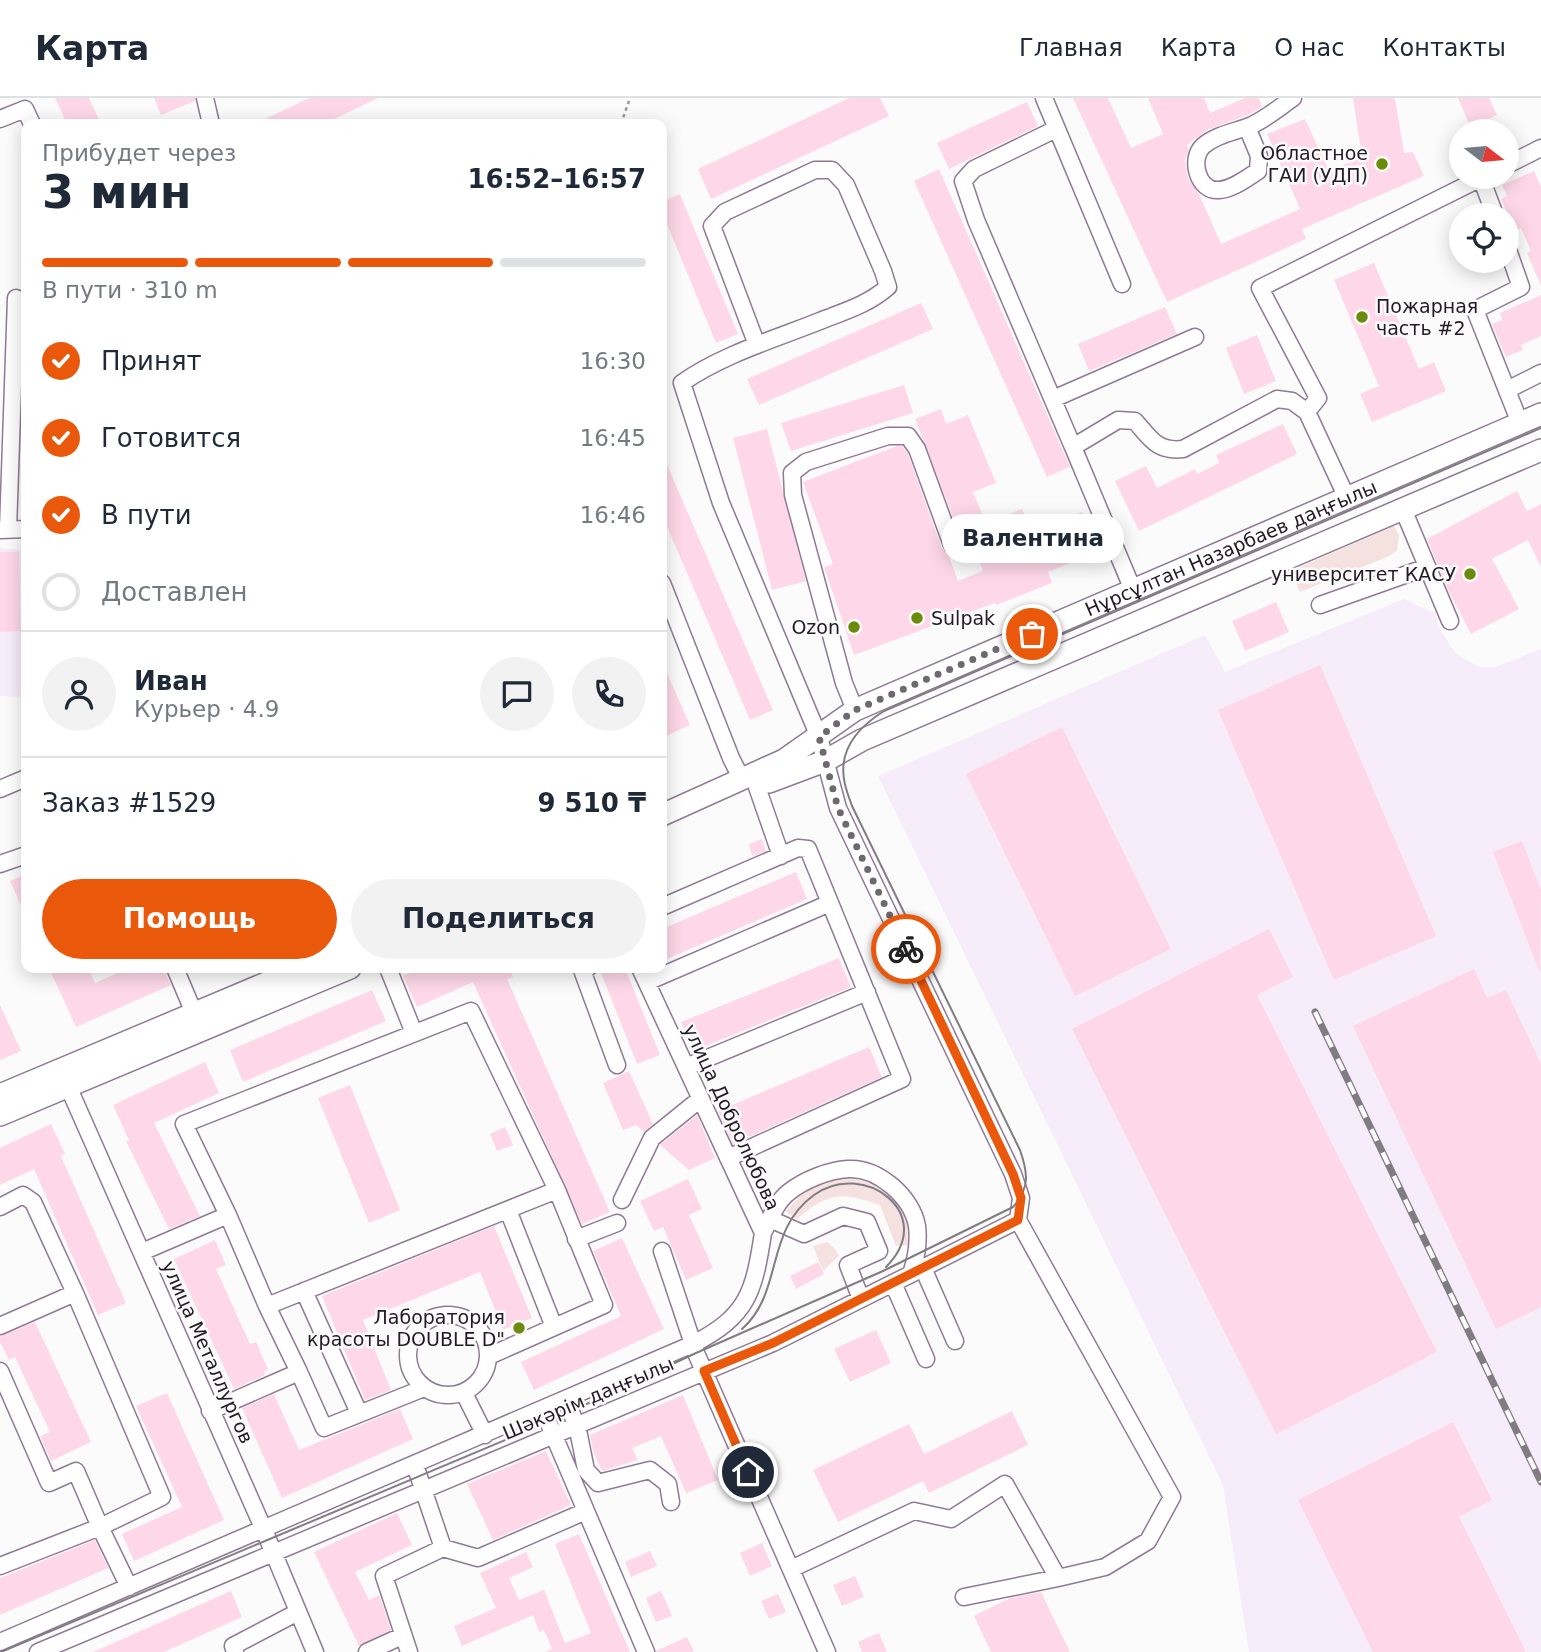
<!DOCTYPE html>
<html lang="ru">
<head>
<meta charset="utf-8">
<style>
  body { margin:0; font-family:"DejaVu Sans",sans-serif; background:#f2f2f3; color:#1f2937; height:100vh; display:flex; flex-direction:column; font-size:26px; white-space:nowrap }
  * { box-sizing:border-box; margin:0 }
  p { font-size:23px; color:#747a83 }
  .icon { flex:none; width:38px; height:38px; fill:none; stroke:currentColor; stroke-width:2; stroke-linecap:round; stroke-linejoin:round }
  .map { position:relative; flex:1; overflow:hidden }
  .drawer { position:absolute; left:21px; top:21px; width:646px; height:854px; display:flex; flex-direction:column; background:#fff; border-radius:14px; box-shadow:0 4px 18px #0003 }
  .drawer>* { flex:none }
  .needle { width:46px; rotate:106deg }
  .buttons { position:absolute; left:1449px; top:21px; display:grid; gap:14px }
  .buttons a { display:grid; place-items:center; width:70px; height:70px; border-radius:50%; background:#fff; box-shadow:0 4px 18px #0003; font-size:35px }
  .pin { position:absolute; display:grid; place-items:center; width:60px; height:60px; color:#fff; margin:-30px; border:4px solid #fff; border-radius:50%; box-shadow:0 2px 7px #0007 }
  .courier { position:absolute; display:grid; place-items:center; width:70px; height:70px; margin:-35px; border:5px solid #ea580c; border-radius:50%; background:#fff; color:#222; box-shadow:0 2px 9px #0007 }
  .bubble { position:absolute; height:49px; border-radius:24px; background:#fff; box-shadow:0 4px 18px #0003; font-size:23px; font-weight:600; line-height:49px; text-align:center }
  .summary em { font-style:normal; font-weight:600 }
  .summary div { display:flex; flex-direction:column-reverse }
  .summary { display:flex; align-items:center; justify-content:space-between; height:119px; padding:0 21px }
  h1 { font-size:46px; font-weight:600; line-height:52px }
  .bar { display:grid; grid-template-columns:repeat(4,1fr); gap:10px 7px; align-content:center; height:84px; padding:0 21px }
  .bar i { height:9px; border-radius:5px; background:#e0e1e3 }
  .bar .on { background:#ea580c }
  .bar p { grid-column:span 4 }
  .line { display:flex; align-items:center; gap:18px; padding:0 21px; border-top:2px solid #e0e1e3 }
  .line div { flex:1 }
  .round { display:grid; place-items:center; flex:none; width:74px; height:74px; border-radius:37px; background:#f2f2f3 }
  ol { padding:0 21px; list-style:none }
  li { display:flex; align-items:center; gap:21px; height:77px }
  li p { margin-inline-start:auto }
  li .icon { padding:7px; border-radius:50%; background:#ea580c; color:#fff; stroke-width:4 }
  li:last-child { color:#747a83 }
  li i { width:38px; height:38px; border:4px solid #e0e1e3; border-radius:50% }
  .primary-button { display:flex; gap:14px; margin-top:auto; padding:14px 21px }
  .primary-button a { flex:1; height:80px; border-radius:42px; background:#ea580c; color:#fff; font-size:28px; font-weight:600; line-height:80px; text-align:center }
  .primary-button a+a { background:#f2f2f3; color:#1f2937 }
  header { display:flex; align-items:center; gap:42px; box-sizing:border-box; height:98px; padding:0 35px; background:#fff; border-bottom:2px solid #e0e1e3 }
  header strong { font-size:33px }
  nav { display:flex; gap:38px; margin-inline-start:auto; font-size:24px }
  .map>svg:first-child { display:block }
</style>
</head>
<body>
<header>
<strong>Карта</strong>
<nav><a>Главная</a><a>Карта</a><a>О нас</a><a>Контакты</a></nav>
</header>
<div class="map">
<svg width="1541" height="1554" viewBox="0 0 1541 1554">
  <rect width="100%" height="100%" fill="#fbfbfb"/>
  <path fill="#f7ecfa" d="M0,450L21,452L26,599L0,598Z
    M1404,501L1436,516L1438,528L1455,555L1479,569H1496L1541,551V1554H1249L1223,1387L878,678L1205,537L1225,574Z"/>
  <path fill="#f5e2e0" d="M1394,428L1399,437L1397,453L1387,459L1300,494L1291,473Z
    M839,1078C864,1083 895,1088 905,1114C909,1123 907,1137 908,1147L896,1148L880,1107C842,1093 826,1095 797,1121L786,1114C800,1095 817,1085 839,1078Z
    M827,1144L834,1150L839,1158L823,1173L813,1148Z"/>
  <path fill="#fed8e8" d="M55,0H89L101,26H67Z
    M154,0H195V3L161,17Z
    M309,0H378L324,26H255Z
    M849,0H880L889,18L711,101L698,71Z
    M1073,0H1108L1131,50L1163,36L1148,0H1204L1210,15L1245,0H1259L1262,9L1248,17L1209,31L1187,47L1189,51L1185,63L1188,80L1199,96L1221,146L1300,111L1267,36L1305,21L1329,73L1362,59L1353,0H1395L1404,55L1413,54L1424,78L1302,131L1306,141L1167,204Z
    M1458,0H1489L1497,17L1471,30Z
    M1027,4L1038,28L949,71L937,45Z
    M939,71L1070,369L1047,379L914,83Z
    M1534,73L1541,89V188L1527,155L1531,153L1521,130L1515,133L1501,101L1507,98L1502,87Z
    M680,96L738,236L716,245L662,114V104Z
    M1374,165L1419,271L1434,264L1446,293L1372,324L1360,296L1379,288L1334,182Z
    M1541,197V238L1521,247L1523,252L1506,259L1492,226L1502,222L1500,215Z
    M921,205L933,231L759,307L747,281Z
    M1165,209L1177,236L1089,273L1078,246Z
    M1257,237L1276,283L1244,296L1226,250Z
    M904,287L913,315L791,353L781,325Z
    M941,311L946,326L968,317L996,385L973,394L986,425L1022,411L1032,434L1082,414L1098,454L1048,474L1052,485L996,507L995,505L854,557L824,469L833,466L803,384L897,348H902L908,356L942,451L948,456L958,483L983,473L960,416L953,419L915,321Z
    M1283,326L1297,356L1139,433L1115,383L1146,368L1157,390L1195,371L1197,376L1219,365L1216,357Z
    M767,331L806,483L772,492L733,340Z
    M662,355L773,612L750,622L662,417Z
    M1517,393L1527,413L1541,406V469L1528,442L1492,461L1519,511L1471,536L1448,492L1427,441Z
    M0,454H19L21,533L0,534Z
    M1276,504L1289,534L1245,553L1232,523Z
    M662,564L690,627L662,640Z
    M1320,567L1436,838L1334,882L1218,612Z
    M1062,629L1171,851L1075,898L966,676Z
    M762,741L766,753L752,758L749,746Z
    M1522,743L1541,792L1540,875L1493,754Z
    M796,774L807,801L662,863V831Z
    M26,776V818L10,783Z
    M1269,831L1293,879L1257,897L1437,1254L1276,1336L1072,931Z
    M839,860L851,889L693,953L681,924Z
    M49,870H88L95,885L129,870H163L171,887L76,929Z
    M422,870H509L513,879L507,881L610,1114L582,1126L473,884L417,909L403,878Z
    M599,870H625L660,957L637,966Z
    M1474,871L1487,900L1506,892L1541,966V1209L1496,1231L1353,928Z
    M372,892L386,923L243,984L230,952Z
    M0,907L21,953L0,962Z
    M869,949L882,979L733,1046L718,1013Z
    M205,964L219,995L154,1025L200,1118L169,1131L126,1043L129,1042L113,1007Z
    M629,973L653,1026L644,1034L636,1027L623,1032L603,985Z
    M350,987L400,1112L369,1125L318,1000Z
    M697,1017L715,1060L689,1072L660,1047Z
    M51,1026L65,1056L61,1058L126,1205L98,1217L34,1071L0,1087V1050Z
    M505,1029L513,1047L497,1053L490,1036Z
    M688,1081L702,1111L689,1117L713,1170L686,1182L663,1129L654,1133L640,1103Z
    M494,1128L532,1220L503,1232L480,1174L363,1222L391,1292L365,1302L322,1198Z
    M622,1140L664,1231L534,1292L521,1264L621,1218L593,1153Z
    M215,1142L226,1167L216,1171L250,1246L256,1244L268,1271L264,1273L265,1277L234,1291L174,1161Z
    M818,1164L824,1176L796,1191L790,1178Z
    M35,1224L91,1344L51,1363L40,1338L50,1334L15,1259L9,1262L0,1244V1238Z
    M876,1232L891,1265L850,1284L834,1251Z
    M167,1295L224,1422L134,1463L122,1436L182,1409L136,1308Z
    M274,1296L299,1352L400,1311L413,1341L282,1400L242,1310Z
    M683,1297L718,1382L686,1395L661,1338L632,1350L638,1362L602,1373L593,1353L590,1337Z
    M1012,1313L1028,1347L929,1395L923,1383L838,1424L813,1372L909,1326L924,1356Z
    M1453,1324L1492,1402L1459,1419L1526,1554H1373L1298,1402Z
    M546,1353L571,1407L493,1442L467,1386Z
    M397,1415L412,1447L355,1474L369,1502L379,1497L391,1532L359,1548L314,1454Z
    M579,1436L630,1554H545L552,1551L544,1532L539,1534L533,1517L462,1548L454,1528L496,1510L480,1475L526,1454L533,1469L509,1480L519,1502L544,1492L565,1545L591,1535L555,1446Z
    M95,1442L108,1470L0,1517V1480Z
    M762,1445L772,1468L750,1478L740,1455Z
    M650,1453L657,1468L631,1479L625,1464Z
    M855,1478L864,1499L842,1508L833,1487Z
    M231,1493L242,1519L164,1554H93Z
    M661,1493L672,1518L656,1524L646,1500Z
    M1041,1494L1070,1554H991L974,1518L1010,1500Z
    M778,1496L786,1514L769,1521L761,1503Z
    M879,1535L887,1554H862L858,1544Z
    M687,1539L694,1554H656V1553Z"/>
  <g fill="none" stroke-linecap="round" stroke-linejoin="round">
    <g stroke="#8f7a95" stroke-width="19">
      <path id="minor" d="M205,0L211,26
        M1044,0L1122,186
        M0,21L25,11L32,26
        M1247,29L1259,58L1258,73C1247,80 1233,91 1219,92C1198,94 1189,61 1203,48C1217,36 1236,34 1252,27C1267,20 1280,9 1293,0
        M1056,31L974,71L963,83L976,122L1073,349L1118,322L1135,323C1151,341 1157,354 1183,351L1277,301L1292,303L1307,314L1347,400
        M1507,67L1541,50
        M1481,80L1495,117
        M1507,149L1521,189L1475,212L1520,325
        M757,247L712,128L725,114L815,72H832L846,87L883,173L888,189C867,207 845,213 820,223C777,240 719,258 682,285L721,405L819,639L838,710L1013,1076L1021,1100L1018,1122L1172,1399L1148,1443L1105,1469L1058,1480
        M1507,292L1541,275
        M1053,301L1195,239
        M1307,314L1318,300L1260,190L1483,79
        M1073,349L1133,492
        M1403,411L1450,523
        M0,432L26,431
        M8,432L16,200
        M662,485L731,660L742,682
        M1320,507L1427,469
        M855,612L844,585L793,397L792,375L806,364L888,338H908L917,351L952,447
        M757,689L781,758
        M0,691L26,680
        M0,766L26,757
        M662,809L798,750L808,751L902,981L728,1060
        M175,870L194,915
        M388,870L414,935
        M588,870L582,872L617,967
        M647,884L830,805
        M686,969L867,894
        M64,979L264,1432L315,1554
        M622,1102L652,1040L694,1006
        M0,1109L23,1097L33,1104L75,1195L162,1399L100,1429L0,1468
        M508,1112L554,1229
        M228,1117L184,1026L471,913L557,1092
        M770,1121L804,1136L843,1118L867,1124L879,1153L848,1167L861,1201
        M576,1141L617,1125
        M662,1153L696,1255L827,1554
        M142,1154L228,1117L267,1208L557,1092L604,1207L489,1258
        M923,1170L955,1243
        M911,1176L1018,1122
        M893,1185L926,1261
        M304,1193L359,1315
        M267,1208L299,1274
        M408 1257a40 40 0 1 1 80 0a40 40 0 1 1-80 0Z
        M0,1228L75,1195
        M0,1273L49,1385L76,1373L100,1429L129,1489
        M464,1295L485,1337
        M566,1301L578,1332L586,1372L598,1385L650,1372L668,1386L671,1404
        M543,1312L646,1554
        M210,1313L299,1274L324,1330L424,1290
        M443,1450L478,1460L586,1413
        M791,1471L914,1413L951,1421L1005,1386L1058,1480L964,1499
        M0,1544L693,1246C748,1218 754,1194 763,1135L640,870
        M38,1554L773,1245L911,1176C916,1161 919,1144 917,1128C912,1099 878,1069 848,1071C829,1072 804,1082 789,1094C776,1104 770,1121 763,1135
        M235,1554L233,1548L298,1514
        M367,1554L402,1538
        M409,1554L384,1478L443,1450L415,1367"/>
    </g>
    <g stroke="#8f7a95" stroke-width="24">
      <g id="major">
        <path d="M769,684L825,663L862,642L1541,352"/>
        <path id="s1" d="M662,717L784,662L855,612L1541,316"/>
        <path d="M0,997L302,870"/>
        <path d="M0,1017L350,870"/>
      </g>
    </g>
    <path stroke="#9b979c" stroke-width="2.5" stroke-dasharray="3.5 3.5" stroke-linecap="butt" d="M621,26L630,0"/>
    <use href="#minor" stroke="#fff" stroke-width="16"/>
    <use href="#major" stroke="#fff" stroke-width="21"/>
    <path stroke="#817c82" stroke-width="2" d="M742,1231C784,1194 764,1133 814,1097C863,1061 939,1116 886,1169
      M1,1554L548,1324L696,1255L883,1173L1013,1109C1030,1090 1028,1075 1020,1052L852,708C849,699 845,690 844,681C839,650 860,628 884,613L1541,330"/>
    <g stroke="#817c82" stroke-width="7">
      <path id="rail" d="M1315,914L1541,1384"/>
    </g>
    <use href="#rail" stroke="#fbfbfb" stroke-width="4.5" stroke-dasharray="13" stroke-linecap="butt"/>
  </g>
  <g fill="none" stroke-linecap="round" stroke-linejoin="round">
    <path stroke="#6e696f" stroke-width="7" stroke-dasharray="0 12.6" d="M906,851L838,710L819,639L855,612L1032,536"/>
    <path stroke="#ea580c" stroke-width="9" d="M748,1374L704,1273L773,1245L1018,1122L1021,1100L1013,1076L906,851"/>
  </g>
  <g fill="#6c8b0d" stroke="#fbfbfb" stroke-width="2.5">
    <circle cx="1382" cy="66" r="7"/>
    <circle cx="1362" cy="219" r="7"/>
    <circle cx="1470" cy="476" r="7"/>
    <circle cx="917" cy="520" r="7"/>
    <circle cx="854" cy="529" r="7"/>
    <circle cx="519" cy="1230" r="7"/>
  </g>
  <g text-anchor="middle" stroke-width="5" stroke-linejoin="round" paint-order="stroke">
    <g font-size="19" fill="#221a24" stroke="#fbfbfb" text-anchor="end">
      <text x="1368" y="62">Областное<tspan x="1368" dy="22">ГАИ (УДП)</tspan></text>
      <text x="1376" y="215" text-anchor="start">Пожарная<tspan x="1376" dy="22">часть #2</tspan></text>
      <text x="1456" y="483">университет КАСУ</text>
      <text x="931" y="527" text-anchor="start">Sulpak</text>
      <text x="840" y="536">Ozon</text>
      <text x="505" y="1226">Лаборатория<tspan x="505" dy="22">красоты DOUBLE D"</tspan></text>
    </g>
    <g font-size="19" fill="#221a24" stroke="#fbfbfb">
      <text dy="7" stroke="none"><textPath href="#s1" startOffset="630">Нұрсұлтан Назарбаев даңғылы</textPath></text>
      <text transform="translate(732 1019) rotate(65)" y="7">улица Добролюбова</text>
      <text transform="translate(208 1254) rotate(66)" y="7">улица Металлургов</text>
      <text transform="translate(588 1300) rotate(-23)" y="7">Шәкәрім даңғылы</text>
    </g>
  </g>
</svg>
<div class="buttons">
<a><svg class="needle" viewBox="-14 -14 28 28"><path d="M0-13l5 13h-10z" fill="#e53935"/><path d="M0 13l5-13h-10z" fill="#747a83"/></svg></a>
<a><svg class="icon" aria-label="locate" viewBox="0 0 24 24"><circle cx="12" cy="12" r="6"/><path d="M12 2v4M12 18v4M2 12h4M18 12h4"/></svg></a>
</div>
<div class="pin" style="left:1032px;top:536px;background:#ea580c"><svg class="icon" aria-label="bag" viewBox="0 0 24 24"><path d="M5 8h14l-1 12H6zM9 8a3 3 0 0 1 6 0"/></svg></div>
<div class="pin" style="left:748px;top:1374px;background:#1f2937"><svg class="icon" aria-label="home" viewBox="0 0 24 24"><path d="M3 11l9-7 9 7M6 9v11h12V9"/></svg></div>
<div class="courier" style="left:906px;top:851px"><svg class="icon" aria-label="bike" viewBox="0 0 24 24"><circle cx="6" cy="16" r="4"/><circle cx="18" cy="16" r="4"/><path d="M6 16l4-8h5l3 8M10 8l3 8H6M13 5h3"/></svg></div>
<div class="bubble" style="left:942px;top:416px;width:182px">Валентина</div>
<section class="drawer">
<div class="summary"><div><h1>3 мин</h1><p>Прибудет через</p></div><em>16:52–16:57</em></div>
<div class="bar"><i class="on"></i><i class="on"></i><i class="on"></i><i></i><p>В пути · 310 m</p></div>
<ol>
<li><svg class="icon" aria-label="check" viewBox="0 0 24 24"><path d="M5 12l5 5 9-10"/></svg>Принят<p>16:30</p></li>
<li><svg class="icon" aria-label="check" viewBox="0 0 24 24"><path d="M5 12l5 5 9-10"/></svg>Готовится<p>16:45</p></li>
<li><svg class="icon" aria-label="check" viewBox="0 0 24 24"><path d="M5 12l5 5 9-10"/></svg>В пути<p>16:46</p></li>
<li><i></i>Доставлен</li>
</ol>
<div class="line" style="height:126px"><a class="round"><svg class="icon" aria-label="person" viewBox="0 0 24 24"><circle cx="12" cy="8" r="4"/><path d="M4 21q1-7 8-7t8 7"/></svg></a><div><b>Иван</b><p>Курьер · 4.9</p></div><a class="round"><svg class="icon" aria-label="chat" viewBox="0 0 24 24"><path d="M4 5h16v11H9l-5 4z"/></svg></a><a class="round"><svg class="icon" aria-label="phone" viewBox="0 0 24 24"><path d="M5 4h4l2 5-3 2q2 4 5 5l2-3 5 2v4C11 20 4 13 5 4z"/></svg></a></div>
<div class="line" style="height:91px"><div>Заказ #1529</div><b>9 510 ₸</b></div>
<div class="primary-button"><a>Помощь</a><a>Поделиться</a></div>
</section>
</div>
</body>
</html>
